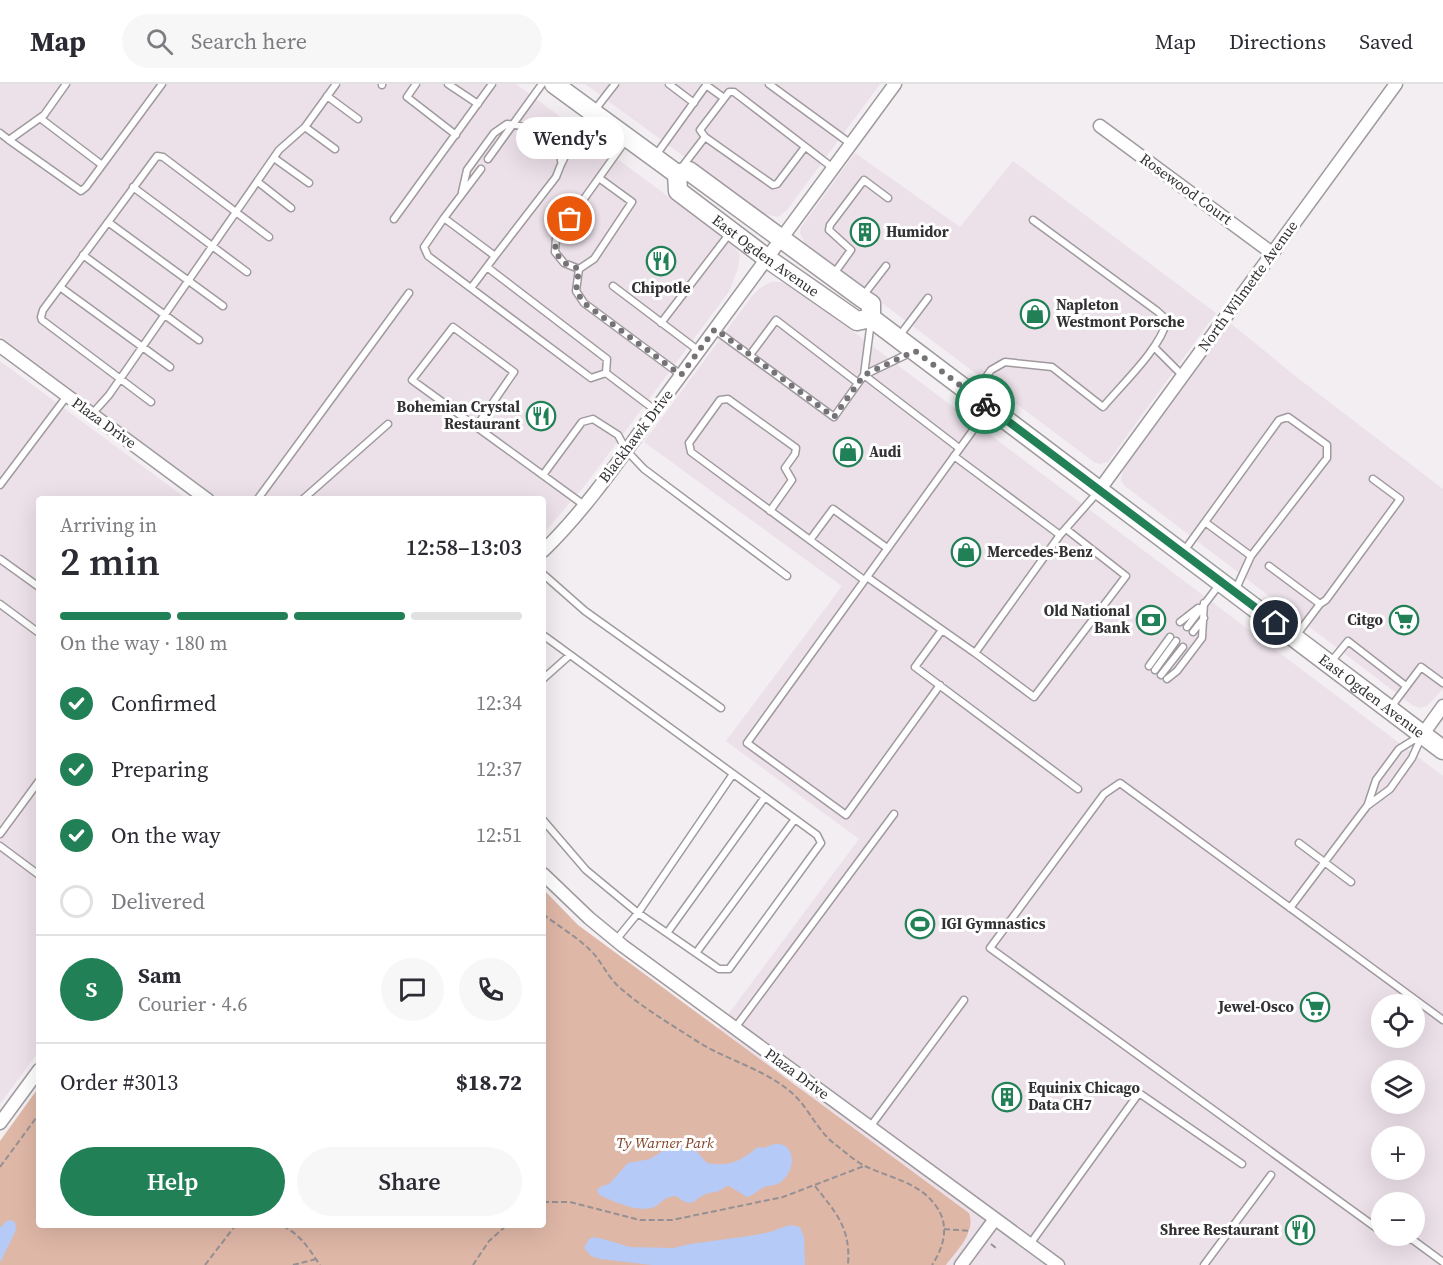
<!DOCTYPE html>
<html lang="en">
<head>
<meta charset="utf-8">
<style>
  body { margin:0; font-family:"Source Serif 4",serif; background:#f7f7f7; color:#2b2b33; height:100vh; display:flex; flex-direction:column; font-size:22px; white-space:nowrap }
  * { box-sizing:border-box; margin:0 }
  p { font-size:20px; color:#7c7c81 }
  .icon { flex:none; width:33px; height:33px; fill:none; stroke:currentColor; stroke-width:2; stroke-linecap:round; stroke-linejoin:round }
  .map { position:relative; flex:1; overflow:hidden }
  .side { position:absolute; left:36px; top:412px; width:510px; height:732px; display:flex; flex-direction:column; background:#fff; border-radius:6px; box-shadow:0 6px 24px #0002 }
  .side>* { flex:none }
  .controls { position:absolute; left:1371px; top:910px; display:grid; gap:12px }
  .controls a { display:grid; place-items:center; width:54px; height:54px; border-radius:50%; background:#fff; box-shadow:0 6px 24px #0002; font-size:30px }
  .pin { position:absolute; display:grid; place-items:center; width:51px; height:51px; color:#fff; margin:-26px; border:3px solid #fff; border-radius:50%; box-shadow:0 2px 6px #0007 }
  .courier { position:absolute; display:grid; place-items:center; width:60px; height:60px; margin:-30px; border:4px solid #228057; border-radius:50%; background:#fff; color:#222; box-shadow:0 2px 8px #0007 }
  .bubble { position:absolute; height:42px; border-radius:21px; background:#fff; box-shadow:0 6px 24px #0002; font-size:20px; font-weight:600; line-height:42px; text-align:center }
  .head em { font-style:normal; font-weight:600 }
  .head div { display:flex; flex-direction:column-reverse }
  .head { display:flex; align-items:center; justify-content:space-between; height:102px; padding:0 24px }
  h1 { font-size:39px; font-weight:600; line-height:45px }
  .bar { display:grid; grid-template-columns:repeat(4,1fr); gap:9px 6px; align-content:center; height:72px; padding:0 24px }
  .bar i { height:8px; border-radius:4px; background:#e1e1e2 }
  .bar .selected { background:#228057 }
  .bar p { grid-column:span 4 }
  .line { display:flex; align-items:center; gap:15px; padding:0 24px; border-top:2px solid #e1e1e2 }
  .line div { flex:1 }
  .round { display:grid; place-items:center; flex:none; width:63px; height:63px; border-radius:32px; background:#f7f7f7 }
  ol { padding:0 24px; list-style:none }
  li { display:flex; align-items:center; gap:18px; height:66px }
  li p { margin-inline-start:auto }
  li .icon { padding:6px; border-radius:50%; background:#228057; color:#fff; stroke-width:4 }
  li:last-child { color:#7c7c81 }
  li i { width:33px; height:33px; border:3px solid #e1e1e2; border-radius:50% }
  .button { display:flex; gap:12px; margin-top:auto; padding:12px 24px }
  .button a { flex:1; height:69px; border-radius:36px; background:#228057; color:#fff; font-size:24px; font-weight:600; line-height:69px; text-align:center }
  .button a+a { background:#f7f7f7; color:#2b2b33 }
  header { display:flex; align-items:center; gap:36px; box-sizing:border-box; height:84px; padding:0 30px; background:#fff; border-bottom:2px solid #e1e1e2 }
  header strong { font-size:28px }
  nav { display:flex; gap:33px; margin-inline-start:auto; font-size:21px }
  .search { width:420px; height:54px; background:#f7f7f7; display:flex; align-items:center; gap:15px; box-sizing:border-box; padding:0 21px; border-radius:33px; color:#7c7c81; font-size:22px }
  .map>svg:first-child { display:block }
</style>
</head>
<body>
<header>
<strong>Map</strong>
<div class="search"><svg class="icon" aria-label="search" viewBox="0 0 24 24"><circle cx="10" cy="10" r="6"/><path d="M15 15l6 6"/></svg>Search here</div>
<nav><a>Map</a><a>Directions</a><a>Saved</a></nav>
</header>
<div class="map">
<svg width="1443" height="1181" viewBox="0 0 1443 1181">
  <rect width="100%" height="100%" fill="#f3eef1"/>
  <path fill="#ece0e9" fill-rule="evenodd" d="M0,0H516L708,142L735,164L740,171L738,184L730,206L701,245L586,400L543,450V416L219,415L0,252Z
    M585,0H880L787,126L778,133L764,130L753,123Z
    M855,69L960,143L1013,77L1216,229L1108,378L1099,380L1094,378L806,162L800,149L801,143Z
    M771,198H780L794,203L1443,692V1181H946L970,1148L969,1129L718,944L859,755L726,657L842,502L644,358L752,212L760,204ZM1382,921H1414V954H1382ZM1382,987H1414V1020H1382ZM1382,1053H1414V1086H1382ZM1382,1119H1414V1152H1382Z
    M1229,238L1299,295L1443,405V605L1427,622L1420,624L1412,621L1125,402L1121,397L1123,386Z
    M0,277L187,415L39,416V967L0,1020Z"/>
  <path fill="#dfb7a7" d="M543,805L578,841L969,1129C976,1149 957,1166 946,1181H0V1057L39,1003V1142H543Z"/>
  <path fill="#b5caf6" d="M674,1060L696,1067L707,1079C731,1083 740,1077 758,1063L764,1064C793,1049 800,1081 782,1097C777,1102 770,1101 764,1103C758,1106 754,1111 747,1113L729,1102C723,1103 722,1106 716,1108C713,1109 709,1108 706,1110C693,1115 694,1126 676,1112C661,1113 661,1122 651,1124C635,1128 613,1117 599,1111L597,1106L602,1102L609,1100L628,1079L650,1075Z
    M10,1136L15,1138L16,1146L0,1179V1144L5,1138Z
    M789,1141L800,1143L804,1153L805,1181H652L600,1175L591,1172L584,1164L589,1155L594,1153L603,1155L630,1163L673,1164L690,1160L749,1152L770,1148Z"/>
  <g fill="none" stroke-linecap="round" stroke-linejoin="round">
    <g stroke="#9f9a9e" stroke-width="9">
      <path id="lane" d="M382,0V1
        M416,0L407,13L456,51
        M448,0L478,20
        M669,0L694,19
        M769,0L851,60
        M706,1L724,14
        M327,12L358,35
        M40,34L102,81
        M305,43L335,65
        M0,49L9,56L44,31L66,0
        M9,56L81,107L86,103L162,0
        M805,63L777,100L773,101L705,53L700,46L729,8H734L833,84
        M656,71L707,0
        M274,74L309,99
        M488,75L542,0
        M682,83L705,53
        M481,85L444,134L495,172L556,93C568,59 593,28 615,0
        M599,94L632,118L594,175L579,185L564,179L555,168L556,154L626,56
        M258,98L291,124
        M133,103L247,188
        M462,108L467,86L494,49L507,40L532,43L561,66V77
        M444,134L424,163L428,172L591,294L606,289
        M394,135L492,0
        M108,138L223,222
        M83,171L199,256
        M487,183L607,275L606,289
        M579,185L576,207L584,219L681,291
        M833,191L851,166L829,146L830,141L864,96L888,114
        M613,202L699,267
        M60,203L170,283
        M471,204L495,172
        M862,213L886,182
        M661,239L730,149
        M715,246L834,333L864,291L871,237
        M900,251L928,214
        M1154,263L1183,292
        M750,271L776,236L858,299
        M606,289L655,326
        M864,291L959,364
        M864,291L912,268
        M974,310L991,286L1005,278L1052,283L1103,323C1122,300 1161,264 1167,236L1157,227L1033,136
        M151,318L42,236L41,233L43,226L157,72L163,73L269,153
        M92,330L109,311L279,66L305,43L336,0
        M476,343L514,288L453,243L412,296C469,338 527,379 584,421
        M954,372L1060,451L1097,409
        M543,391L582,338L593,335L618,351L626,366L644,385L787,492
        M0,401L67,312
        M257,416L409,209
        M302,416L388,340
        M770,427L792,396L785,384L795,370L796,364L728,315L720,316L689,359L691,368L864,496
        M1205,438L1251,472
        M1060,451L975,569L1034,613L1126,492L1066,445
        M810,456L833,425L887,464
        M1184,467L1279,336L1288,333L1327,361V374L1251,472L1235,507
        M0,475L39,503
        M1269,482L1320,520
        M543,490L585,527L721,624
        M867,493L975,569
        M0,520L39,549
        M1180,538L1198,524
        M1187,543L1219,501
        M942,546L915,583L1078,705
        M1193,548L1204,534
        M543,551L817,751L821,759L729,885H719L638,829L586,786L543,736
        M1295,553L1320,520L1326,516L1400,415L1373,395
        M1330,579L1348,557L1406,602
        M1149,582L1170,553
        M1155,586L1176,557
        M1161,591L1183,563
        M543,595L570,571
        M1167,595L1177,587L1202,554L1204,519
        M940,601L846,731L747,659L989,324
        M1391,623L1421,583L1443,599
        M1368,720L1376,696L1399,665L1420,652
        M0,750L39,697
        M1299,759L1351,798
        M0,762L39,791
        M1290,824L1367,722L1390,705L1412,674L1421,654
        M667,849L765,713
        M616,856L638,829L733,690
        M696,869L795,735
        M735,944L894,730
        M870,1043L964,916
        M1382,1148L990,864L1104,710L1120,699L1443,936
        M1387,1152L1413,1156L1443,1178
        M1030,1160L1139,1009L1242,1080
        M1204,1181L1271,1091"/>
    </g>
    <g stroke="#9f9a9e" stroke-width="15">
      <path id="street" d="M1100,42L1272,169
        M0,262L208,416
        M1100,405L1396,0
        M543,467C592,420 635,353 676,298C749,199 822,100 895,0
        M1423,650L1443,622
        M543,790L589,834L623,862L1058,1181
        M0,1039L39,986
        M961,1181L995,1135"/>
    </g>
    <g stroke="#9f9a9e" stroke-width="21">
      <g id="primary">
        <path d="M554,0L677,90"/>
        <path id="s1" d="M677,90L678,107L768,175L857,237L871,234L1443,666"/>
        <path d="M677,90L689,87L862,214L871,220V234"/>
      </g>
    </g>
    <path stroke="#949093" stroke-width="2" stroke-dasharray="6 3" stroke-linecap="butt" d="M543,830C558,842 576,852 590,866C601,876 607,892 618,902C640,922 667,938 692,954C724,976 762,983 792,1009C809,1024 817,1047 836,1061C845,1068 855,1077 865,1082C890,1094 919,1098 936,1122C950,1141 944,1163 932,1181
      M0,1083L39,1030
      M815,1102C836,1129 851,1144 848,1181
      M543,1118H570L640,1136H672L783,1113L864,1082
      M283,1142C301,1151 309,1165 320,1181
      M944,1145L971,1147
      M991,1160L996,1164
      M205,1181L235,1142
      M293,1181L316,1175
      M473,1181L489,1157L506,1142"/>
    <use href="#lane" stroke="#fff" stroke-width="6"/>
    <use href="#street" stroke="#fff" stroke-width="12"/>
    <use href="#primary" stroke="#fff" stroke-width="18"/>
  </g>
  <g fill="none" stroke-linecap="round" stroke-linejoin="round">
    <path stroke="#767376" stroke-width="6" stroke-dasharray="0 10.8" d="M570,135L556,154L555,168L564,179L579,185L576,207L584,219L681,291L715,245L834,333L864,291L915,267L985,320"/>
    <path stroke="#228057" stroke-width="8" d="M985,320L1276,539"/>
  </g>
  <defs>
    <g id="building-ring" transform="scale(1.5)"><circle r="9.5" fill="#fff" stroke="#228057" stroke-width="1.5"/><path d="M-4-6H4V6H1V3H-1V6H-4ZM-2.5-4.3h1.7v1.8h-1.7ZM.8-4.3h1.7v1.8H.8ZM-2.5-1h1.7V.8h-1.7ZM.8-1h1.7V.8H.8Z" fill="#228057"/></g>
    <g id="restaurant-ring" transform="scale(1.5)"><circle r="9.5" fill="#fff" stroke="#228057" stroke-width="1.5"/><path d="M-5-6h1v4h1v-4h1v4h1v-4h1v5L-1.5 .5V6h-2V.5L-5-1ZM5-6V6H3V1.5H1.5Q1.5-4 5-6Z" fill="#228057"/></g>
    <g id="shop-ring" transform="scale(1.5)"><circle r="9.5" fill="#fff" stroke="#228057" stroke-width="1.5"/><path d="M-5-2.5h2.3a2.7 3.5 0 0 1 5.4 0H5L5.5 6h-11ZM-1.5-2.5h3a1.5 2.3 0 0 0-3 0Z" fill="#228057"/></g>
    <g id="bank-ring" transform="scale(1.5)"><circle r="9.5" fill="#fff" stroke="#228057" stroke-width="1.5"/><path d="M-6-4H6V4H-6ZM0-2.3a2.3 2.3 0 1 0 0 4.6a2.3 2.3 0 1 0 0-4.6Z" fill="#228057"/></g>
    <g id="supermarket-ring" transform="scale(1.5)"><circle r="9.5" fill="#fff" stroke="#228057" stroke-width="1.5"/><path d="M-6-5.5h2.5l.6 2H6L4.5 2H-2.5L-4.4-4H-6ZM-1.5 3.2a1.3 1.3 0 1 0 .1 0ZM3 3.2a1.3 1.3 0 1 0 .1 0Z" fill="#228057"/></g>
    <g id="stadium-ring" transform="scale(1.5)"><circle r="9.5" fill="#fff" stroke="#228057" stroke-width="1.5"/><path d="M0-5a6.5 5 0 1 0 0 10a6.5 5 0 1 0 0-10ZM-3.5-1.8h7v3.6h-7Z" fill="#228057"/></g>
  </defs>
  <g fill-rule="evenodd">
    <use href="#building-ring" x="865" y="148"/>
    <use href="#restaurant-ring" x="661" y="177"/>
    <use href="#shop-ring" x="1035" y="230"/>
    <use href="#restaurant-ring" x="541" y="332"/>
    <use href="#shop-ring" x="848" y="368"/>
    <use href="#shop-ring" x="966" y="468"/>
    <use href="#bank-ring" x="1151" y="536"/>
    <use href="#supermarket-ring" x="1404" y="536"/>
    <use href="#stadium-ring" x="920" y="840"/>
    <use href="#supermarket-ring" x="1315" y="923"/>
    <use href="#building-ring" x="1007" y="1013"/>
    <use href="#restaurant-ring" x="1300" y="1146"/>
  </g>
  <g text-anchor="middle" stroke-width="6" stroke-linejoin="round" paint-order="stroke">
    <g font-size="15" fill="#333133" stroke="#fff">
      <text transform="translate(1186 105) rotate(36)" y="5">Rosewood Court</text>
      <text dy="5" stroke="none"><textPath href="#s1" startOffset="126">East Ogden Avenue</textPath></text>
      <text transform="translate(1248 202) rotate(-54)" y="5">North Wilmette Avenue</text>
      <text transform="translate(104 339) rotate(36)" y="5">Plaza Drive</text>
      <text transform="translate(636 352) rotate(-53)" y="5">Blackhawk Drive</text>
      <text dy="5" stroke="none"><textPath href="#s1" startOffset="880">East Ogden Avenue</textPath></text>
      <text transform="translate(797 990) rotate(36)" y="5">Plaza Drive</text>
    </g>
    <g font-size="15" font-weight="bold" fill="#333133" stroke="#fff" text-anchor="start">
      <text x="886" y="153">Humidor</text>
      <text x="661" y="209" text-anchor="middle">Chipotle</text>
      <text x="1056" y="226">Napleton<tspan x="1056" dy="17">Westmont Porsche</tspan></text>
      <text x="520" y="328" text-anchor="end">Bohemian Crystal<tspan x="520" dy="17">Restaurant</tspan></text>
      <text x="869" y="373">Audi</text>
      <text x="987" y="473">Mercedes-Benz</text>
      <text x="1130" y="532" text-anchor="end">Old National<tspan x="1130" dy="17">Bank</tspan></text>
      <text x="1383" y="541" text-anchor="end">Citgo</text>
      <text x="941" y="845">IGI Gymnastics</text>
      <text x="1294" y="928" text-anchor="end">Jewel-Osco</text>
      <text x="1028" y="1009">Equinix Chicago<tspan x="1028" dy="17">Data CH7</tspan></text>
      <text x="1279" y="1151" text-anchor="end">Shree Restaurant</text>
    </g>
    <g font-size="15" font-style="italic" fill="#814226" stroke="#fff">
      <text x="665" y="1064">Ty Warner Park</text>
    </g>
  </g>
</svg>
<div class="controls">
<a><svg class="icon" aria-label="locate" viewBox="0 0 24 24"><circle cx="12" cy="12" r="6"/><path d="M12 2v4M12 18v4M2 12h4M18 12h4"/></svg></a>
<a><svg class="icon" aria-label="layers" viewBox="0 0 24 24"><path d="M12 4l9 5-9 5-9-5zM3 14l9 5 9-5"/></svg></a>
<a>+</a>
<a>−</a>
</div>
<div class="pin" style="left:570px;top:135px;background:#ea580c"><svg class="icon" aria-label="bag" viewBox="0 0 24 24"><path d="M5 8h14l-1 12H6zM9 8a3 3 0 0 1 6 0"/></svg></div>
<div class="pin" style="left:1276px;top:539px;background:#1f2937"><svg class="icon" aria-label="home" viewBox="0 0 24 24"><path d="M3 11l9-7 9 7M6 9v11h12V9"/></svg></div>
<div class="courier" style="left:985px;top:320px"><svg class="icon" aria-label="bike" viewBox="0 0 24 24"><circle cx="6" cy="16" r="4"/><circle cx="18" cy="16" r="4"/><path d="M6 16l4-8h5l3 8M10 8l3 8H6M13 5h3"/></svg></div>
<div class="bubble" style="left:516px;top:33px;width:108px">Wendy's</div>
<section class="side">
<div class="head"><div><h1>2 min</h1><p>Arriving in</p></div><em>12:58–13:03</em></div>
<div class="bar"><i class="selected"></i><i class="selected"></i><i class="selected"></i><i></i><p>On the way · 180 m</p></div>
<ol>
<li><svg class="icon" aria-label="check" viewBox="0 0 24 24"><path d="M5 12l5 5 9-10"/></svg>Confirmed<p>12:34</p></li>
<li><svg class="icon" aria-label="check" viewBox="0 0 24 24"><path d="M5 12l5 5 9-10"/></svg>Preparing<p>12:37</p></li>
<li><svg class="icon" aria-label="check" viewBox="0 0 24 24"><path d="M5 12l5 5 9-10"/></svg>On the way<p>12:51</p></li>
<li><i></i>Delivered</li>
</ol>
<div class="line" style="height:108px"><b class="round" style="background:#228057;color:#fff">S</b><div><b>Sam</b><p>Courier · 4.6</p></div><a class="round"><svg class="icon" aria-label="chat" viewBox="0 0 24 24"><path d="M4 5h16v11H9l-5 4z"/></svg></a><a class="round"><svg class="icon" aria-label="phone" viewBox="0 0 24 24"><path d="M5 4h4l2 5-3 2q2 4 5 5l2-3 5 2v4C11 20 4 13 5 4z"/></svg></a></div>
<div class="line" style="height:78px"><div>Order #3013</div><b>$18.72</b></div>
<div class="button"><a>Help</a><a>Share</a></div>
</section>
</div>
</body>
</html>
